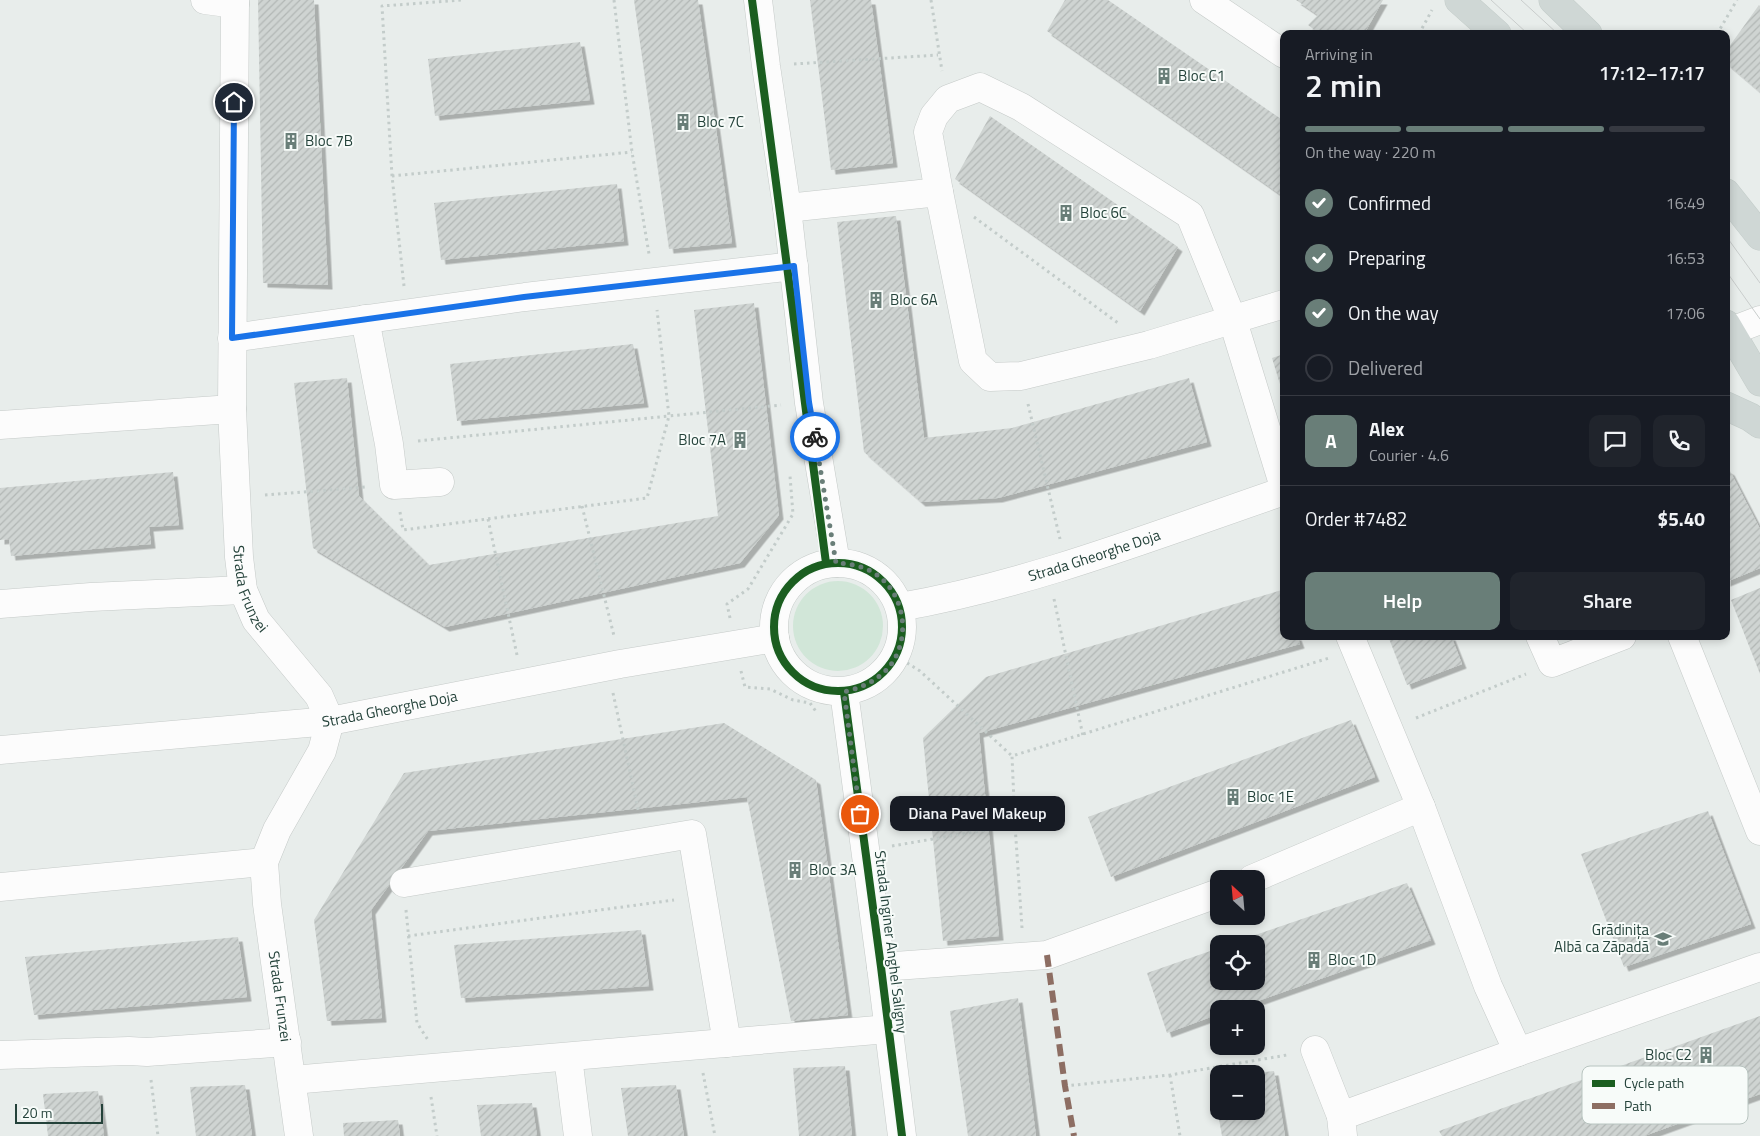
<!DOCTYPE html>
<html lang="en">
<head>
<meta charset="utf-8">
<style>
  body { margin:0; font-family:"Titillium Web",sans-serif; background:#20242c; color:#f1f3f6; height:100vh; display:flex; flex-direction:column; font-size:19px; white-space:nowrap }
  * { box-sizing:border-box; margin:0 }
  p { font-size:16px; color:#9ea1a6 }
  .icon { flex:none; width:28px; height:28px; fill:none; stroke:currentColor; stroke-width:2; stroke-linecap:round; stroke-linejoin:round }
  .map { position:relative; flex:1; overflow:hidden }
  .panel { position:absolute; left:1280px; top:30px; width:450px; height:610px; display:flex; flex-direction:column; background:#171b24; border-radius:10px; box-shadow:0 2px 8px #0003 }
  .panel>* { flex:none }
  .needle { width:32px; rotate:334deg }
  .tools { position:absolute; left:1210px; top:870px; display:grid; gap:10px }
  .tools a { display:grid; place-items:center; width:55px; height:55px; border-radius:10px; background:#171b24; box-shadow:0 2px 8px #0003; font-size:25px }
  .scale { position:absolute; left:15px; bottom:12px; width:88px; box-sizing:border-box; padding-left:5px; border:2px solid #24423a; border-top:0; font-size:14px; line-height:18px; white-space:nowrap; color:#24423a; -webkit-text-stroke:4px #f7fbf9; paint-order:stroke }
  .pin { position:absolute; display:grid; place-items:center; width:42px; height:42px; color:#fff; margin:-21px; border:2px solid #fff; border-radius:50%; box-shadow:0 1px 5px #0007 }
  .courier { position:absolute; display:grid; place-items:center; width:50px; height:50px; margin:-25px; border:4px solid #1a73e8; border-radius:50%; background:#fff; color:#222; box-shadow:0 1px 6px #0007 }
  .bubble { position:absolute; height:35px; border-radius:10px; background:#171b24; box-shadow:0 2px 8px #0003; font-size:16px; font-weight:600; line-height:35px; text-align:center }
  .overview em { font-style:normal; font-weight:600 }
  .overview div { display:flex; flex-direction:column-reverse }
  .overview { display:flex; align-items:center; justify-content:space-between; height:85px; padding:0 25px }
  h1 { font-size:32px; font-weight:600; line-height:38px }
  .bar { display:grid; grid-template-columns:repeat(4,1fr); gap:8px 5px; align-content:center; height:60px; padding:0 25px }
  .bar i { height:6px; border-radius:4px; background:#363941 }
  .bar .active { background:#697e78 }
  .bar p { grid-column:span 4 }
  .line { display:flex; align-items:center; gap:12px; padding:0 25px; border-top:1px solid #363941 }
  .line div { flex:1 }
  .round { display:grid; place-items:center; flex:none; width:52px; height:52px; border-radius:10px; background:#20242c }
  ol { padding:0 25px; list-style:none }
  li { display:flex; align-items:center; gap:15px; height:55px }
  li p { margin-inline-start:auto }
  li .icon { padding:5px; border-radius:50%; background:#697e78; color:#fff; stroke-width:4 }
  li:last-child { color:#9ea1a6 }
  li i { width:28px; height:28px; border:2px solid #363941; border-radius:50% }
  .cta { display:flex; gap:10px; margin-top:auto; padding:10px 25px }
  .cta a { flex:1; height:58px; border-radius:10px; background:#697e78; color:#fff; font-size:20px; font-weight:600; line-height:58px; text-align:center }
  .cta a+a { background:#20242c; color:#f1f3f6 }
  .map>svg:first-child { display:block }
</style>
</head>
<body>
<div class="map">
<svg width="1760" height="1136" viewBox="0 0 1760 1136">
  <defs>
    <pattern id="building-hatch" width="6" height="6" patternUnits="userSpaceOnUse" patternTransform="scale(1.25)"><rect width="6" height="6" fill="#cfd4d2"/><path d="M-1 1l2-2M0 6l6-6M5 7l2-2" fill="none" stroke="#b2b7b5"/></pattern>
    <filter id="shadow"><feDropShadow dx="4.5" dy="4.5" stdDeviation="0" flood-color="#0004"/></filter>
  </defs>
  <rect width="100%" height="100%" fill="#e8edeb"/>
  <path fill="#d1e6d8" d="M793 626a45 45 0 1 1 90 0a45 45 0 1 1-90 0Z"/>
  <path fill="url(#building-hatch)" filter="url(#shadow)" d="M258,0H314L328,285L263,283Z
    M634,0H698L732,243L669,249Z
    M810,0H871L893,163L831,170Z
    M1065,0H1108L1284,121V197L1047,31Z
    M1296,0H1383L1364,34H1320L1308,25L1318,15Z
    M1759,5L1760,6V92L1726,63V51Z
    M580,42L590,100L435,116L428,59Z
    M990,116L1178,247L1140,311L955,179Z
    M617,184L624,241L441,260L434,203Z
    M896,216L924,438L1012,428L1189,378L1207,442L998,498L921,502L864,452L837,222Z
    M754,303L779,515L740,563L445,627L313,548L294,383L347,378L359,496L429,565L718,516L694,310Z
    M633,344L644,403L457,421L450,364Z
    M1284,354V394H1283L1272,358Z
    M1726,469L1730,471L1760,529V568L1726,582Z
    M173,472L179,525L149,527L151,544L11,556L9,539L0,540V488Z
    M1760,588V674L1731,600Z
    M1282,590L1284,636H1297L1300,644L979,733L999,936L943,941L923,738L986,677Z
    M1388,636H1451L1462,664L1407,685Z
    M1351,720L1375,777L1111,877L1088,817Z
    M724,723L816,780L848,1015L791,1021L747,797L428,831L371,910L382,1018L327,1021L314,920L404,773Z
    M1708,811L1751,924L1624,967L1581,854Z
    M1407,883L1431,940L1235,1009H1219V1014L1167,1033L1147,973L1219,948V981H1256V944L1232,943Z
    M641,930L649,986L461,998L454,945Z
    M238,937L247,997L34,1015L25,957Z
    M1018,998L1036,1136H968L950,1011Z
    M1760,1016V1094L1644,1136H1442L1439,1131Z
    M845,1066L852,1136H799L793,1068Z
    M1274,1071L1285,1136H1222L1212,1080L1219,1079V1111H1256V1073Z
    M245,1085L252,1136H196L190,1087Z
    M676,1085L684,1136H628L621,1088Z
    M98,1091L104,1136H48L43,1094Z
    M532,1103L537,1136H481L477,1105Z
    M398,1120L400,1136H344L343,1123Z"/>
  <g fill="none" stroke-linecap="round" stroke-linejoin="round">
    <g stroke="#c5cac8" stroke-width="29">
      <g id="minor">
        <path d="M205,0L235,4"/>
        <path id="s1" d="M235,0L232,409L239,557L243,590L256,620L319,696L330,721L322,751L277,830L264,862L267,904L299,1136"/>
        <path d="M758,0L766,66L787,208L809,403L836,563"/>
        <path d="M1204,0L1284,54"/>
        <path d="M939,192L928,132L934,116L948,99L980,87L1021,107L1190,215L1233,321L1284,487"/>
        <path d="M787,208L939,192L973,361L990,377L1021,376L1149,345L1284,304"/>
        <path d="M365,319L389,444L394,485L440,482"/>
        <path d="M1726,333L1760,320"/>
        <path d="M232,338L525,297L794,266"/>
        <path d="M0,425L232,409"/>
        <circle cx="838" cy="627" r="64"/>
        <path d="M0,604L91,597L243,590"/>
        <path id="s2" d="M900,607C1032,584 1158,534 1284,491"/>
        <path d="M1540,636L1552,663L1622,636"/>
        <path d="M1682,636L1760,831"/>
        <path d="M844,692L881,967L902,1136"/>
        <path id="s3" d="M0,750L330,721L620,664L775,638"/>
        <path d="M1252,879L1421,807"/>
        <path d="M404,883L692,834L727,1043"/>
        <path d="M0,887L264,862"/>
        <path d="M881,967L1047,955L1219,893"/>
        <path d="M1315,1050L1341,1116"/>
        <path d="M1518,1052L1760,967"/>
        <path d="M0,1055L129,1051L147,1052L287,1042"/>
        <path d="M568,1057L578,1136"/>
        <path d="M292,1080L888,1029"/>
        <path d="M1343,1136L1341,1116L1518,1052L1488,986L1421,807L1350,636"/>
      </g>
    </g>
    <g stroke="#c3ccc9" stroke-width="29">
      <path id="major" d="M1459,0L1497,34
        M1553,0L1588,34
        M1726,193L1760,236
        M1726,324L1760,382
        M1726,406L1750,417L1760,424"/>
    </g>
    <path stroke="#c3ccca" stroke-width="3" stroke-dasharray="2.5 4" stroke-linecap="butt" d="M614,0L632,152L649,254
      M931,0L942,71
      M1419,34L1432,10
      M1717,34L1737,0
      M794,64L938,55
      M392,176L632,152
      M974,217L1118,323
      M404,286L392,176L382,6L461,0
      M1028,404L1060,539
      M418,441L669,416L657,310
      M265,495L366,487
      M582,506L614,636
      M400,512L403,530L647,498L669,416L781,405
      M488,519L517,655
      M1054,599L1083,736
      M730,618L727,604L748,589L793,514L790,476
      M896,656L920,671L1012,756
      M741,671L745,687L770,689L793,700L810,703L817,713
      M613,693L639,814
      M1416,718L1526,674
      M892,846L1015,825
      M406,910L417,1023L428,1040
      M1022,928L1015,825L1012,756L1329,658
      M408,936L674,900
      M703,1073L715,1136
      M1170,1075L1180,1136
      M151,1080L158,1136
      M1065,1086L1170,1075L1287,1055
      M431,1097L437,1136"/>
    <use href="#minor" stroke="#fcfcfc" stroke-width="28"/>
    <use href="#major" stroke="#cfd7d5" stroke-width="28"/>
    <path stroke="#c9cdcc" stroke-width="1" d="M1491,0L1528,34
      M1521,0L1558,34
      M1726,236L1760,283
      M1726,271L1760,319"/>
    <path stroke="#8d6e63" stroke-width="6" stroke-dasharray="12 6" stroke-linecap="butt" d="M1047,955L1065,1086L1074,1136"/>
    <g stroke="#f7fbf9" stroke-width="11">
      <path id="cycleway" d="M752,0L826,563
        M774 627a64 64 0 1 1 128 0a64 64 0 1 1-128 0Z
        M844,692L881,967L902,1136"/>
    </g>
    <use href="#cycleway" stroke="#1b5e20" stroke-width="8"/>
  </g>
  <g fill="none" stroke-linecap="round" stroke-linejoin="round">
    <path stroke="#697e78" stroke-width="5" stroke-dasharray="0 9" d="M815,437L836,563C853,564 869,567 882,579C909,603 910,651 882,674C871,684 858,688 844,692L860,814"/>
    <path stroke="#1a73e8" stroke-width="6" d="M234,102L232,338L524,297L794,266L809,402L815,437"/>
  </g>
  <defs>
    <g id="building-bare" transform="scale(1.35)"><path d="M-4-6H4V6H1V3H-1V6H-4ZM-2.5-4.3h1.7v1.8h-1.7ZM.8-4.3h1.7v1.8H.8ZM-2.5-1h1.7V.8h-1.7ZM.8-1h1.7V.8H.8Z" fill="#697e78" stroke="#f7fbf9" stroke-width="2.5" paint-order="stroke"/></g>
    <g id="school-bare" transform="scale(1.35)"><path d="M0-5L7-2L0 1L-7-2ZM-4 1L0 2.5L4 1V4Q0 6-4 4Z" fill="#697e78" stroke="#f7fbf9" stroke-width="2.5" paint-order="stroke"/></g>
  </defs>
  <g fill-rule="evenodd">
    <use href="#building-bare" x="1164" y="76"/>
    <use href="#building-bare" x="683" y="122"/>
    <use href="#building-bare" x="291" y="141"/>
    <use href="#building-bare" x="1066" y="213"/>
    <use href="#building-bare" x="876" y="300"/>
    <use href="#building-bare" x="740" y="440"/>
    <use href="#building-bare" x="1233" y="797"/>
    <use href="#building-bare" x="795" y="870"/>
    <use href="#school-bare" x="1663" y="939"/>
    <use href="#building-bare" x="1314" y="960"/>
    <use href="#building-bare" x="1706" y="1055"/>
  </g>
  <g text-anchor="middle" stroke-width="4" stroke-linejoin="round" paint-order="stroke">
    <g font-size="15" fill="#24423a" stroke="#f7fbf9" text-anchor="start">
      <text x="1178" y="81">Bloc C1</text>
      <text x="697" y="127">Bloc 7C</text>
      <text x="305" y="146">Bloc 7B</text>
      <text x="1080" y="218">Bloc 6C</text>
      <text x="890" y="305">Bloc 6A</text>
      <text x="726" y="445" text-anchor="end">Bloc 7A</text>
      <text x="1247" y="802">Bloc 1E</text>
      <text x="809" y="875">Bloc 3A</text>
      <text x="1649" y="935" text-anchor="end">Grădinița<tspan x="1649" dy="17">Albă ca Zăpadă</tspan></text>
      <text x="1328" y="965">Bloc 1D</text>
      <text x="1692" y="1060" text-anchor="end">Bloc C2</text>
    </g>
    <g font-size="15" fill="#24423a" stroke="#f7fbf9">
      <text dy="5" stroke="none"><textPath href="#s2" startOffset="201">Strada Gheorghe Doja</textPath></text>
      <text dy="5" stroke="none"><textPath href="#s1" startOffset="591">Strada Frunzei</textPath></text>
      <text dy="5" stroke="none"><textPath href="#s3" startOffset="392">Strada Gheorghe Doja</textPath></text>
      <text transform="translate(891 942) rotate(83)" y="5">Strada Inginer Anghel Saligny</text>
      <text dy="5" stroke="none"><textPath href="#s1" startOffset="1041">Strada Frunzei</textPath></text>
    </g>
  </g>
  <rect x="1582" y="1066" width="166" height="58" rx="8" fill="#f7fbf9" stroke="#b8c4c0" stroke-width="1"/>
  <rect x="1592" y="1080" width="23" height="7" fill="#1b5e20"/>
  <rect x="1592" y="1103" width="23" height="6" fill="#8d6e63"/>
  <g font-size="14" fill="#24423a">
    <text x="1624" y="1088">Cycle path</text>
    <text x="1624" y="1111">Path</text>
  </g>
</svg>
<div class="tools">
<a><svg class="needle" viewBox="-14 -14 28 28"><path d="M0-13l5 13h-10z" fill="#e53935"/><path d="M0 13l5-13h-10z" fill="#9ea1a6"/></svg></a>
<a><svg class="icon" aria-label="locate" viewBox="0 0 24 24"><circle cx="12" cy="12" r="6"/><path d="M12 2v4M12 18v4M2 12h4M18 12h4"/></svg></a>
<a>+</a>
<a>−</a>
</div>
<div class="scale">20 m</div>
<div class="pin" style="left:860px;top:814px;background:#ea580c"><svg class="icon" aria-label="bag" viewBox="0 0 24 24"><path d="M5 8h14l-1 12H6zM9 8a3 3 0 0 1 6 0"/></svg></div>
<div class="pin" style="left:234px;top:102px;background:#1f2937"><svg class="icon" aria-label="home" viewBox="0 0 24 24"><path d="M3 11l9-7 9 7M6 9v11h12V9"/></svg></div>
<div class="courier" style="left:815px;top:437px"><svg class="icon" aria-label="bike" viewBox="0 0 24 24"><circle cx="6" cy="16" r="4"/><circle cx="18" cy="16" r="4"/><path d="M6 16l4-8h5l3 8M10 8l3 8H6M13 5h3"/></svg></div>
<div class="bubble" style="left:890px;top:796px;width:175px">Diana Pavel Makeup</div>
<section class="panel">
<div class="overview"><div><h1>2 min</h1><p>Arriving in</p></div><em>17:12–17:17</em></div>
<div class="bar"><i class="active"></i><i class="active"></i><i class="active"></i><i></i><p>On the way · 220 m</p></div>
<ol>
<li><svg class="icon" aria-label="check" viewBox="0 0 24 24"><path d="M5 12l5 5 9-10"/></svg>Confirmed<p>16:49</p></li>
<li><svg class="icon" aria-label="check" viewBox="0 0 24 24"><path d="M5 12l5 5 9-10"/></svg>Preparing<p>16:53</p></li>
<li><svg class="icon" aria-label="check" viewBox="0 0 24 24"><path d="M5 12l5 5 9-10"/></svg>On the way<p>17:06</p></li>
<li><i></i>Delivered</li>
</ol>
<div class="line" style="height:90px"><b class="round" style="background:#697e78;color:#fff">A</b><div><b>Alex</b><p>Courier · 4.6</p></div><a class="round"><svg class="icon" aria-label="chat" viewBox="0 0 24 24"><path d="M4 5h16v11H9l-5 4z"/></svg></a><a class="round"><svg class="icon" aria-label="phone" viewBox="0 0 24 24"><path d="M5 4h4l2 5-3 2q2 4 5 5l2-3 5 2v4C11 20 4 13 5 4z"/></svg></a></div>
<div class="line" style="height:65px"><div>Order #7482</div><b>$5.40</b></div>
<div class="cta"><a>Help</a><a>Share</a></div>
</section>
</div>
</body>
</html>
